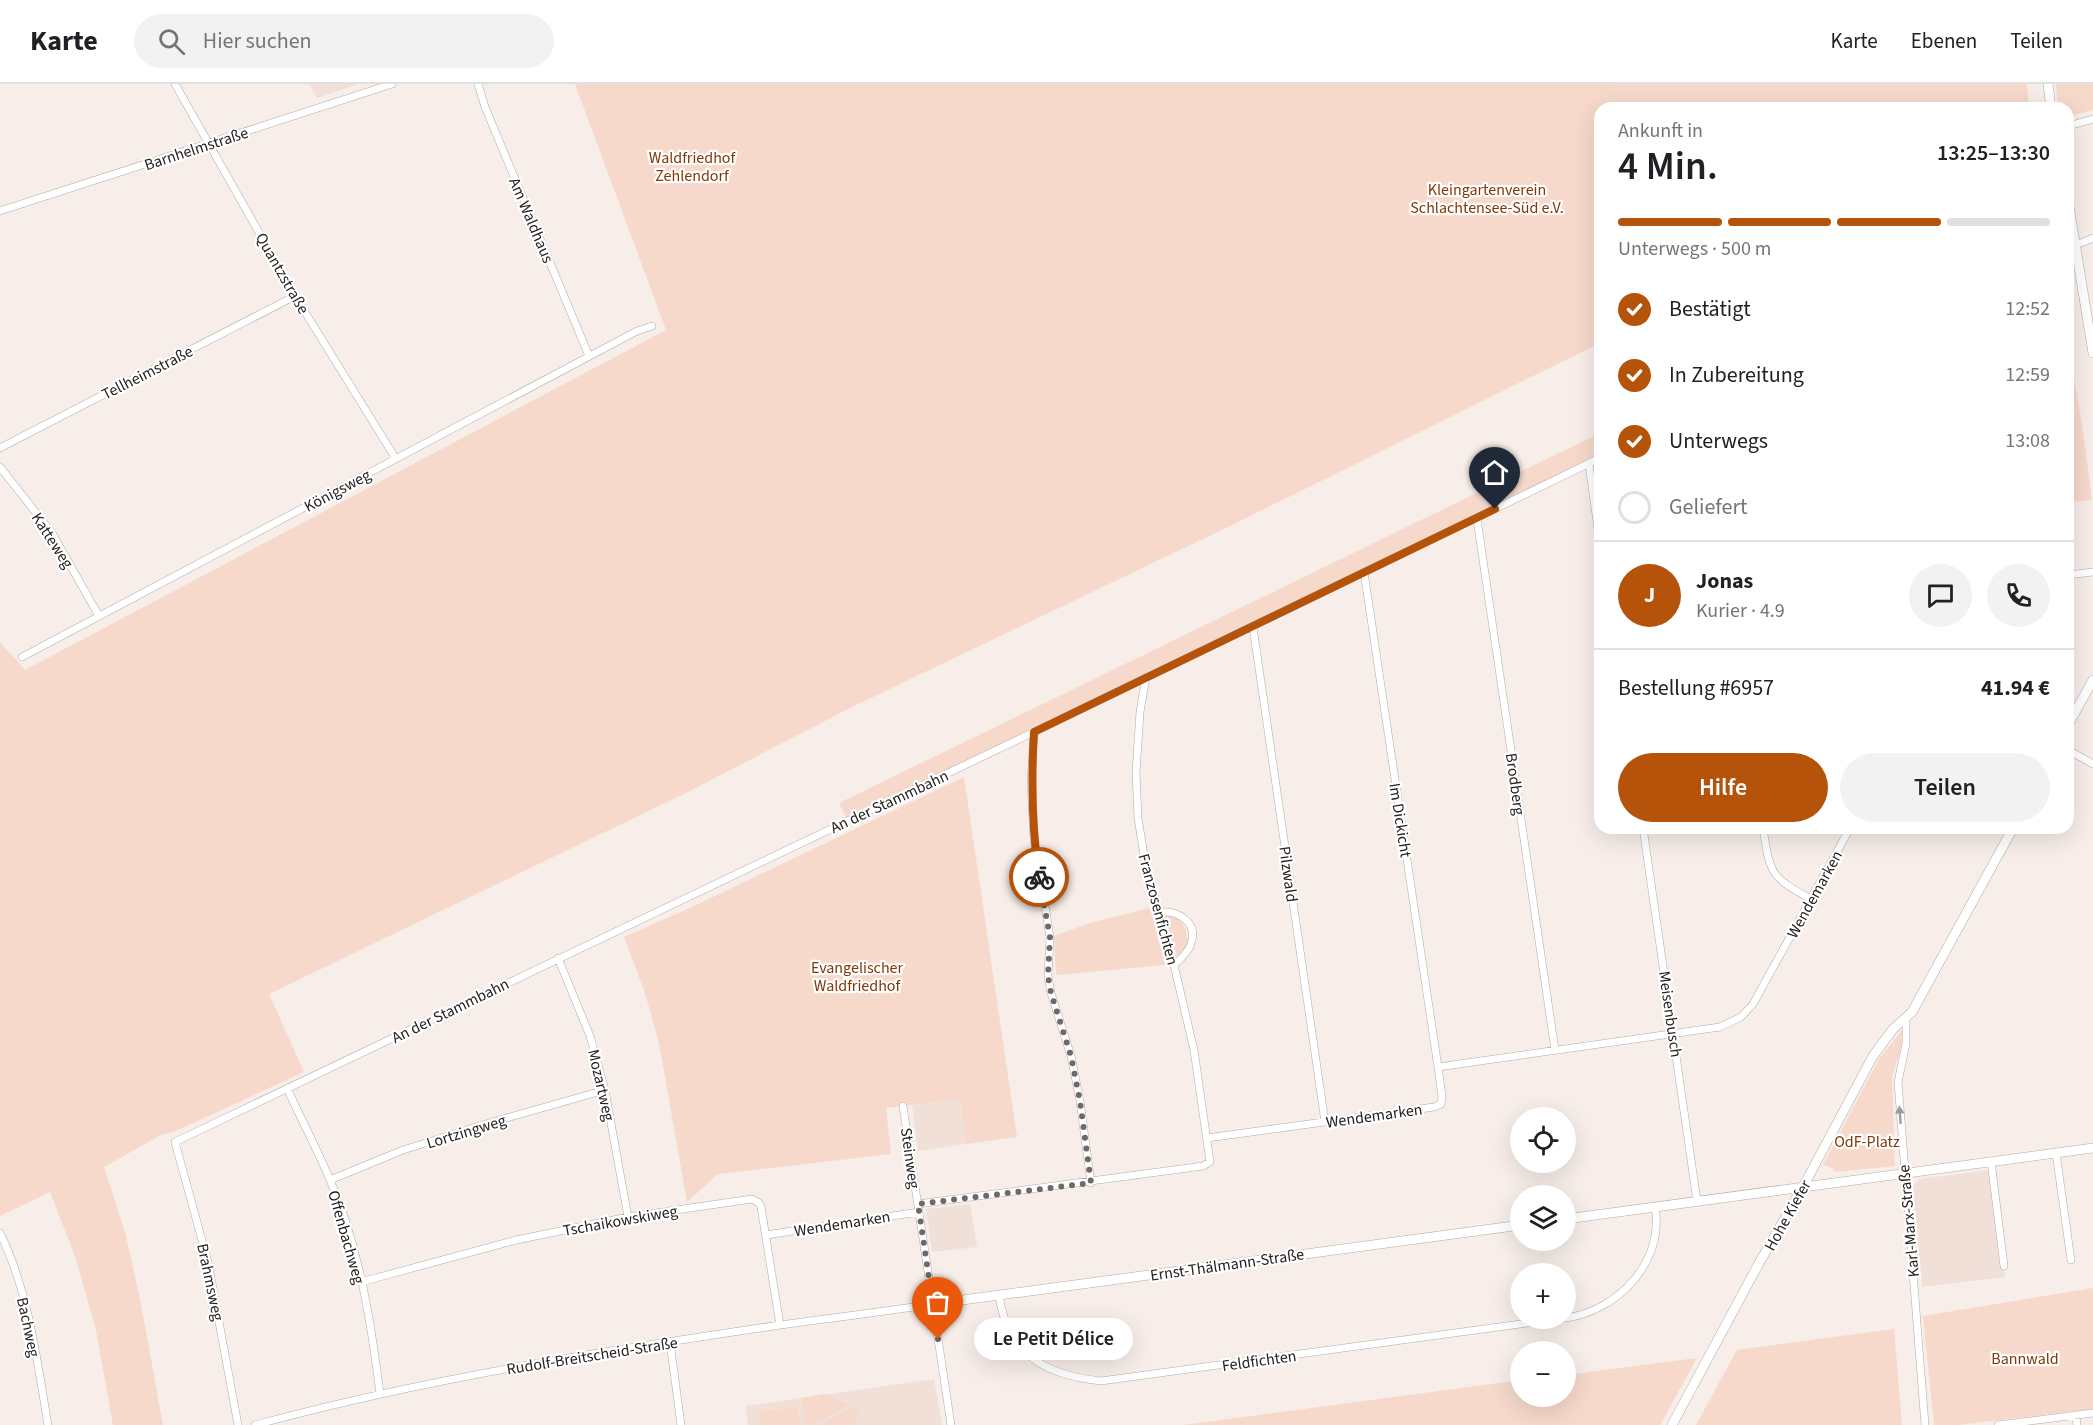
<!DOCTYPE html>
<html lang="de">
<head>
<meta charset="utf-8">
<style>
  body { margin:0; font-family:"Source Sans 3",sans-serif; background:#f2f2f2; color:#202124; height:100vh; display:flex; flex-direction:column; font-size:22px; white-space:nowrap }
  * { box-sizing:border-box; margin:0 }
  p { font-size:20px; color:#757577 }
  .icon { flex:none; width:33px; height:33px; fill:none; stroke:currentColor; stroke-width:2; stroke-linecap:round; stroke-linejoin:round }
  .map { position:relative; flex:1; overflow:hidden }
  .sheet { position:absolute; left:1594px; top:18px; width:480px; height:732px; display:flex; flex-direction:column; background:#fff; border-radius:18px; box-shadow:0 6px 24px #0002 }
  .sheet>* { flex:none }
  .tools { position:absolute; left:1510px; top:1023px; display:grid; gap:12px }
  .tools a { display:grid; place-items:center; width:66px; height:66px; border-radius:50%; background:#fff; box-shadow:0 6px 24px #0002; font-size:30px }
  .pin { position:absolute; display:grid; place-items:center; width:51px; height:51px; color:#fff; margin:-62px -26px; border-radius:50% 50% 50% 0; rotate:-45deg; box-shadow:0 0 6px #0007 }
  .pin .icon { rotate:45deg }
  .courier { position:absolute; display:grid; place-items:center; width:60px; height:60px; margin:-30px; border:4px solid #b45309; border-radius:50%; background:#fff; color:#222; box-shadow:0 2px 8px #0007 }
  .bubble { position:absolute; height:42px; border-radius:21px; background:#fff; box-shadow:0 6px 24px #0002; font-size:20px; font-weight:600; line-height:42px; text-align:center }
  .headline em { font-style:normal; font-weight:600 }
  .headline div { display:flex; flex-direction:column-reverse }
  .headline { display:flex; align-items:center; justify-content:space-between; height:102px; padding:0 24px }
  h1 { font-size:39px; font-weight:600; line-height:45px }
  .bar { display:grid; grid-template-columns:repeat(4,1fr); gap:9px 6px; align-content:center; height:72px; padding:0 24px }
  .bar i { height:8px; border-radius:4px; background:#e0e0e0 }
  .bar .on { background:#b45309 }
  .bar p { grid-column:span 4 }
  .line { display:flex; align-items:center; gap:15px; padding:0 24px; border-top:2px solid #e0e0e0 }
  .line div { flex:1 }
  .round { display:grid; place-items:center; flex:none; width:63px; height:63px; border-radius:32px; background:#f2f2f2 }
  ol { padding:0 24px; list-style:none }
  li { display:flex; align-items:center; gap:18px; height:66px }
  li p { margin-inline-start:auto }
  li .icon { padding:6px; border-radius:50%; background:#b45309; color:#fff; stroke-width:4 }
  li:last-child { color:#757577 }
  li i { width:33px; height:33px; border:3px solid #e0e0e0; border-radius:50% }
  .primary-button { display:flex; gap:12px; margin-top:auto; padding:12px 24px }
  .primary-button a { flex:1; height:69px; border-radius:36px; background:#b45309; color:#fff; font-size:24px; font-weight:600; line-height:69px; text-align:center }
  .primary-button a+a { background:#f2f2f2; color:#202124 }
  header { display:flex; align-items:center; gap:36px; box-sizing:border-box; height:84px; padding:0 30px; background:#fff; border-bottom:2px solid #e0e0e0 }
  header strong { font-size:28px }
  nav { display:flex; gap:33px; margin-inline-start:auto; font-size:21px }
  .search { width:420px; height:54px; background:#f2f2f2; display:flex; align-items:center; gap:15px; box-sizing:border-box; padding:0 21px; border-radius:33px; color:#757577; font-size:22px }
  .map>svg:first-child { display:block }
</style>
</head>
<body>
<header>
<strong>Karte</strong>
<div class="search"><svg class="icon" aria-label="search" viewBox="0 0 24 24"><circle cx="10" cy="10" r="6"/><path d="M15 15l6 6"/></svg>Hier suchen</div>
<nav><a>Karte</a><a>Ebenen</a><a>Teilen</a></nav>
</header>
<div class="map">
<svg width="2093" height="1341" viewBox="0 0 2093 1341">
  <rect width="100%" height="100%" fill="#f7ede9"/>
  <path fill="#f1e0d8" d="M310,0H359L317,14Z
    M961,1014L966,1060L918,1067L912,1020Z
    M1992,1086L2005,1193L1922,1203L1913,1103L1919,1095Z
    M970,1120L977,1163L932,1168L926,1125Z
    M934,1295L942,1341H748L746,1322Z"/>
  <path fill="#f6d9cb" d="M575,0H2027L2029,24H1600V259L1232,441L850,624L686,709L269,910L304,988L176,1047L161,1051L104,1083L125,1148L141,1220L163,1341H113L96,1246L76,1175L50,1108L0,1132V558L25,586L666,246Z
    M2056,0H2093V26L2069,32L2068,24L2058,23Z
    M2069,263L2083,348L2092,416L2069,418Z
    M1600,349V374L848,737L839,719Z
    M964,693L1017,1053L966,1060L960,1015L886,1024L891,1070L718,1090L687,1118L659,959L645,909L624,853L692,823Z
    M1150,824L1165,881L1056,891L1054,852L1090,839Z
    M1164,830C1182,829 1189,847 1187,862L1177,872Z
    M1903,945V960L1892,992L1895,1082L1834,1088V1085L1823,1081L1879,975Z
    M2093,1204V1325L1958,1341H1934L1923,1232Z
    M1894,1245L1902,1341H1696L1737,1266Z
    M1697,1274L1660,1341H1183L1521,1296V1312H1566V1291Z
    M825,1310L849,1321L812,1341H805L801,1314Z
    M797,1323L800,1341H760L758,1328Z
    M853,1323L860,1327L854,1341H821Z"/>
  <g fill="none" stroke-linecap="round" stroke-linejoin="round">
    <g stroke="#b2aaa6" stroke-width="8">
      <path id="minor" d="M175,0L295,212L396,375
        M478,0L485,23L589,272
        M2068,42L2093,35
        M0,127L392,0
        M2068,160L2081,159L2093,154
        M0,364L295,212
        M1589,380L1600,460
        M0,383L52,449L99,532
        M1477,435L1555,966
        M2068,491L2093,488
        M1253,543L1325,1038
        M22,573L637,247L652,242
        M1034,648L1031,699L1034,756L1050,853L1048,892L1051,909L1071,972L1080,1017L1091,1099
        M2068,666L2093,680
        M1643,744L1697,1117
        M1763,744C1770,789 1770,793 1811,815
        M1158,828C1179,826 1200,839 1190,862C1187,870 1180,875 1174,881
        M558,874L590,952L605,1006L628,1133
        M1906,934V960L1898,998L1925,1341
        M1438,983L1720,943L1741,933L1753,920L1850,744
        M287,1004C301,1035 317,1065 330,1096C359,1162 371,1238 380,1310
        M903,1022L951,1341
        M1207,1054L1434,1023L1441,1020L1442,1012L1438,983L1364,488
        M2056,1069L2071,1176
        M1991,1077L2004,1182
        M330,1096L403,1066L489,1039L605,1006
        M918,1120L1203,1082L1210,1078L1194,966L1174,881L1145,777L1138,734L1136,688L1140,628L1146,593
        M0,1149C29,1208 37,1277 48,1341
        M766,1151L919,1128
        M361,1198L516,1156L628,1133L752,1115L759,1119L761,1123L780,1241
        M999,1211C1007,1270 1045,1291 1101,1297L1564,1234
        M1566,1234C1618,1227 1665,1177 1655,1123
        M670,1258L681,1341
        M2076,1331L2077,1341
        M238,1341L208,1178L175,1058L1034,648L1600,374
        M255,1341C427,1294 604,1267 780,1241C831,1234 882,1228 933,1220
        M1998,1341L2093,1329"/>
    </g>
    <g stroke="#b2aaa6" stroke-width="10">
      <path id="tertiary" d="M2048,0L2051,24
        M2068,116L2093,269
        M2068,641L2093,596
        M1566,1135L2093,1064
        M933,1220L1521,1141
        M1672,1341L1758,1181L1803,1103L1873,972L1893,945L1912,928L2013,744"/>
    </g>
    <use href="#minor" stroke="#fff" stroke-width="7"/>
    <use href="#tertiary" stroke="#fff" stroke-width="9"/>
  </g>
  <defs><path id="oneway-solid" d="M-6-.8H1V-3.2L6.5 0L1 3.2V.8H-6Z" transform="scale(1.5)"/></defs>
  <use fill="#9d9b9b" href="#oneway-solid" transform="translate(1900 1031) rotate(-94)"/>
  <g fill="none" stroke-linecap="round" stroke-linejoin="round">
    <path stroke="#6e6866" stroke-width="6" stroke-dasharray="0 10.8" d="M938,1255L918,1120L1091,1099L1080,1017L1071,972L1051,909L1048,892L1050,853L1039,793"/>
    <path stroke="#b45309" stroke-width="8" d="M1039,793C1032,745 1031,697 1034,648L1495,425"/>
  </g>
  <g text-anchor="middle" stroke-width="4.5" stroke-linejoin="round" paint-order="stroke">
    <g font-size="16" fill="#252120" stroke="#fff">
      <text transform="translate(196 64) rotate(-18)" y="6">Barnhelmstraße</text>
      <text transform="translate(532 136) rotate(67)" y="6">Am Waldhaus</text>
      <text transform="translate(283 189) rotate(60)" y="6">Quantzstraße</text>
      <text transform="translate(147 288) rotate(-27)" y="6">Tellheimstraße</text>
      <text transform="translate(337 406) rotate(-28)" y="6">Königsweg</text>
      <text transform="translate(53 456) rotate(57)" y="6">Katteweg</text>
      <text transform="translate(1516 700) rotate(82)" y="6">Brodberg</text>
      <text transform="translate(889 717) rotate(-25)" y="6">An der Stammbahn</text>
      <text transform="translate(1401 736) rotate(81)" y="6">Im Dickicht</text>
      <text transform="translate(1289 790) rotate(82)" y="6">Pilzwald</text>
      <text transform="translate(1814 810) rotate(-61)" y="6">Wendemarken</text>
      <text transform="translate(1159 825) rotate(75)" y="6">Franzosenfichten</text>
      <text transform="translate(450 926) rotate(-26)" y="6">An der Stammbahn</text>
      <text transform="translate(1671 930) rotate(82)" y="6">Meisenbusch</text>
      <text transform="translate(602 1001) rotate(77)" y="6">Mozartweg</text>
      <text transform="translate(1374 1031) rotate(-8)" y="6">Wendemarken</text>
      <text transform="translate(466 1047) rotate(-17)" y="6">Lortzingweg</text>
      <text transform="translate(911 1074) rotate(82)" y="6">Steinweg</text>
      <text transform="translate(1787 1131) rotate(-61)" y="6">Hohe Kiefer</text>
      <text transform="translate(620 1136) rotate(-10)" y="6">Tschaikowskiweg</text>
      <text transform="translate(1908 1137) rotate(-95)" y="6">Karl-Marx-Straße</text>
      <text transform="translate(842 1139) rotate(-9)" y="6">Wendemarken</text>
      <text transform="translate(347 1153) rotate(74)" y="6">Offenbachweg</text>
      <text transform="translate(1227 1180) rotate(-8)" y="6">Ernst-Thälmann-Straße</text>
      <text transform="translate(211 1198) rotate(78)" y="6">Brahmsweg</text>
      <text transform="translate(29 1243) rotate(78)" y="6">Bachweg</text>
      <text transform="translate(592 1271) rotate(-9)" y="6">Rudolf-Breitscheid-Straße</text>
      <text transform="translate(1259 1276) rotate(-8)" y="6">Feldfichten</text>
    </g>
    <g font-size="16" fill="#833706" stroke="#fff">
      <text x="692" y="79">Waldfriedhof<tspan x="692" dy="18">Zehlendorf</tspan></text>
      <text x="1487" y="111">Kleingartenverein<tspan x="1487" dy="18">Schlachtensee-Süd e.V.</tspan></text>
      <text x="857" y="889">Evangelischer<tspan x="857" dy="18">Waldfriedhof</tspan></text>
      <text x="1867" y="1063">OdF-Platz</text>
      <text x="2025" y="1280">Bannwald</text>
    </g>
  </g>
</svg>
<div class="tools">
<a><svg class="icon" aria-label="locate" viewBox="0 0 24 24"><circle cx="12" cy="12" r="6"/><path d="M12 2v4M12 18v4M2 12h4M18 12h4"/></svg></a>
<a><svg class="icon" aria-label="layers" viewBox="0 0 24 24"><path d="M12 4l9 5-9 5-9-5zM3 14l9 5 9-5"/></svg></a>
<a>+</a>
<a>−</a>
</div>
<div class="pin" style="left:938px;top:1255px;background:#ea580c"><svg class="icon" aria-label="bag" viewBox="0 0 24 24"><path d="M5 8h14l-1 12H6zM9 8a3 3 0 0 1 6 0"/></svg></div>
<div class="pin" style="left:1495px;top:425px;background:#1f2937"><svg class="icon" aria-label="home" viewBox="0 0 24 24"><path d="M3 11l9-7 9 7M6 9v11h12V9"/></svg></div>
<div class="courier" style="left:1039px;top:793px"><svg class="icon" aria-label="bike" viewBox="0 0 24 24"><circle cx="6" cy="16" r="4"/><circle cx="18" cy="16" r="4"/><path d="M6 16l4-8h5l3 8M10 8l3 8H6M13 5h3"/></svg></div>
<div class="bubble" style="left:974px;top:1234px;width:159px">Le Petit Délice</div>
<section class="sheet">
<div class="headline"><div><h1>4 Min.</h1><p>Ankunft in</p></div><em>13:25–13:30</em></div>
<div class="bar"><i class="on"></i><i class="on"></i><i class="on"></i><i></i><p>Unterwegs · 500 m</p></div>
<ol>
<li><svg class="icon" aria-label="check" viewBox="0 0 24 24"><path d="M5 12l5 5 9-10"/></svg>Bestätigt<p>12:52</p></li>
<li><svg class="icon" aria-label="check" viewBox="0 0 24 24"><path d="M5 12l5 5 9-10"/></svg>In Zubereitung<p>12:59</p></li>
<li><svg class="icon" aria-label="check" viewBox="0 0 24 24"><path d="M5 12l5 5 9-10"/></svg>Unterwegs<p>13:08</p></li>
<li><i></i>Geliefert</li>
</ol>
<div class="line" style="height:108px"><b class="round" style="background:#b45309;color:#fff">J</b><div><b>Jonas</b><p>Kurier · 4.9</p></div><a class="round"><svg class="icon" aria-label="chat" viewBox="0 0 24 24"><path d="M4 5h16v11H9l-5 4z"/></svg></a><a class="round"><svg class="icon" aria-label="phone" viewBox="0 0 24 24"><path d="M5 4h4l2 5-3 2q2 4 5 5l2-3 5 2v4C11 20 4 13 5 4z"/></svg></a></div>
<div class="line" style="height:78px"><div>Bestellung #6957</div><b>41.94 €</b></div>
<div class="primary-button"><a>Hilfe</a><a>Teilen</a></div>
</section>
</div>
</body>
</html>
